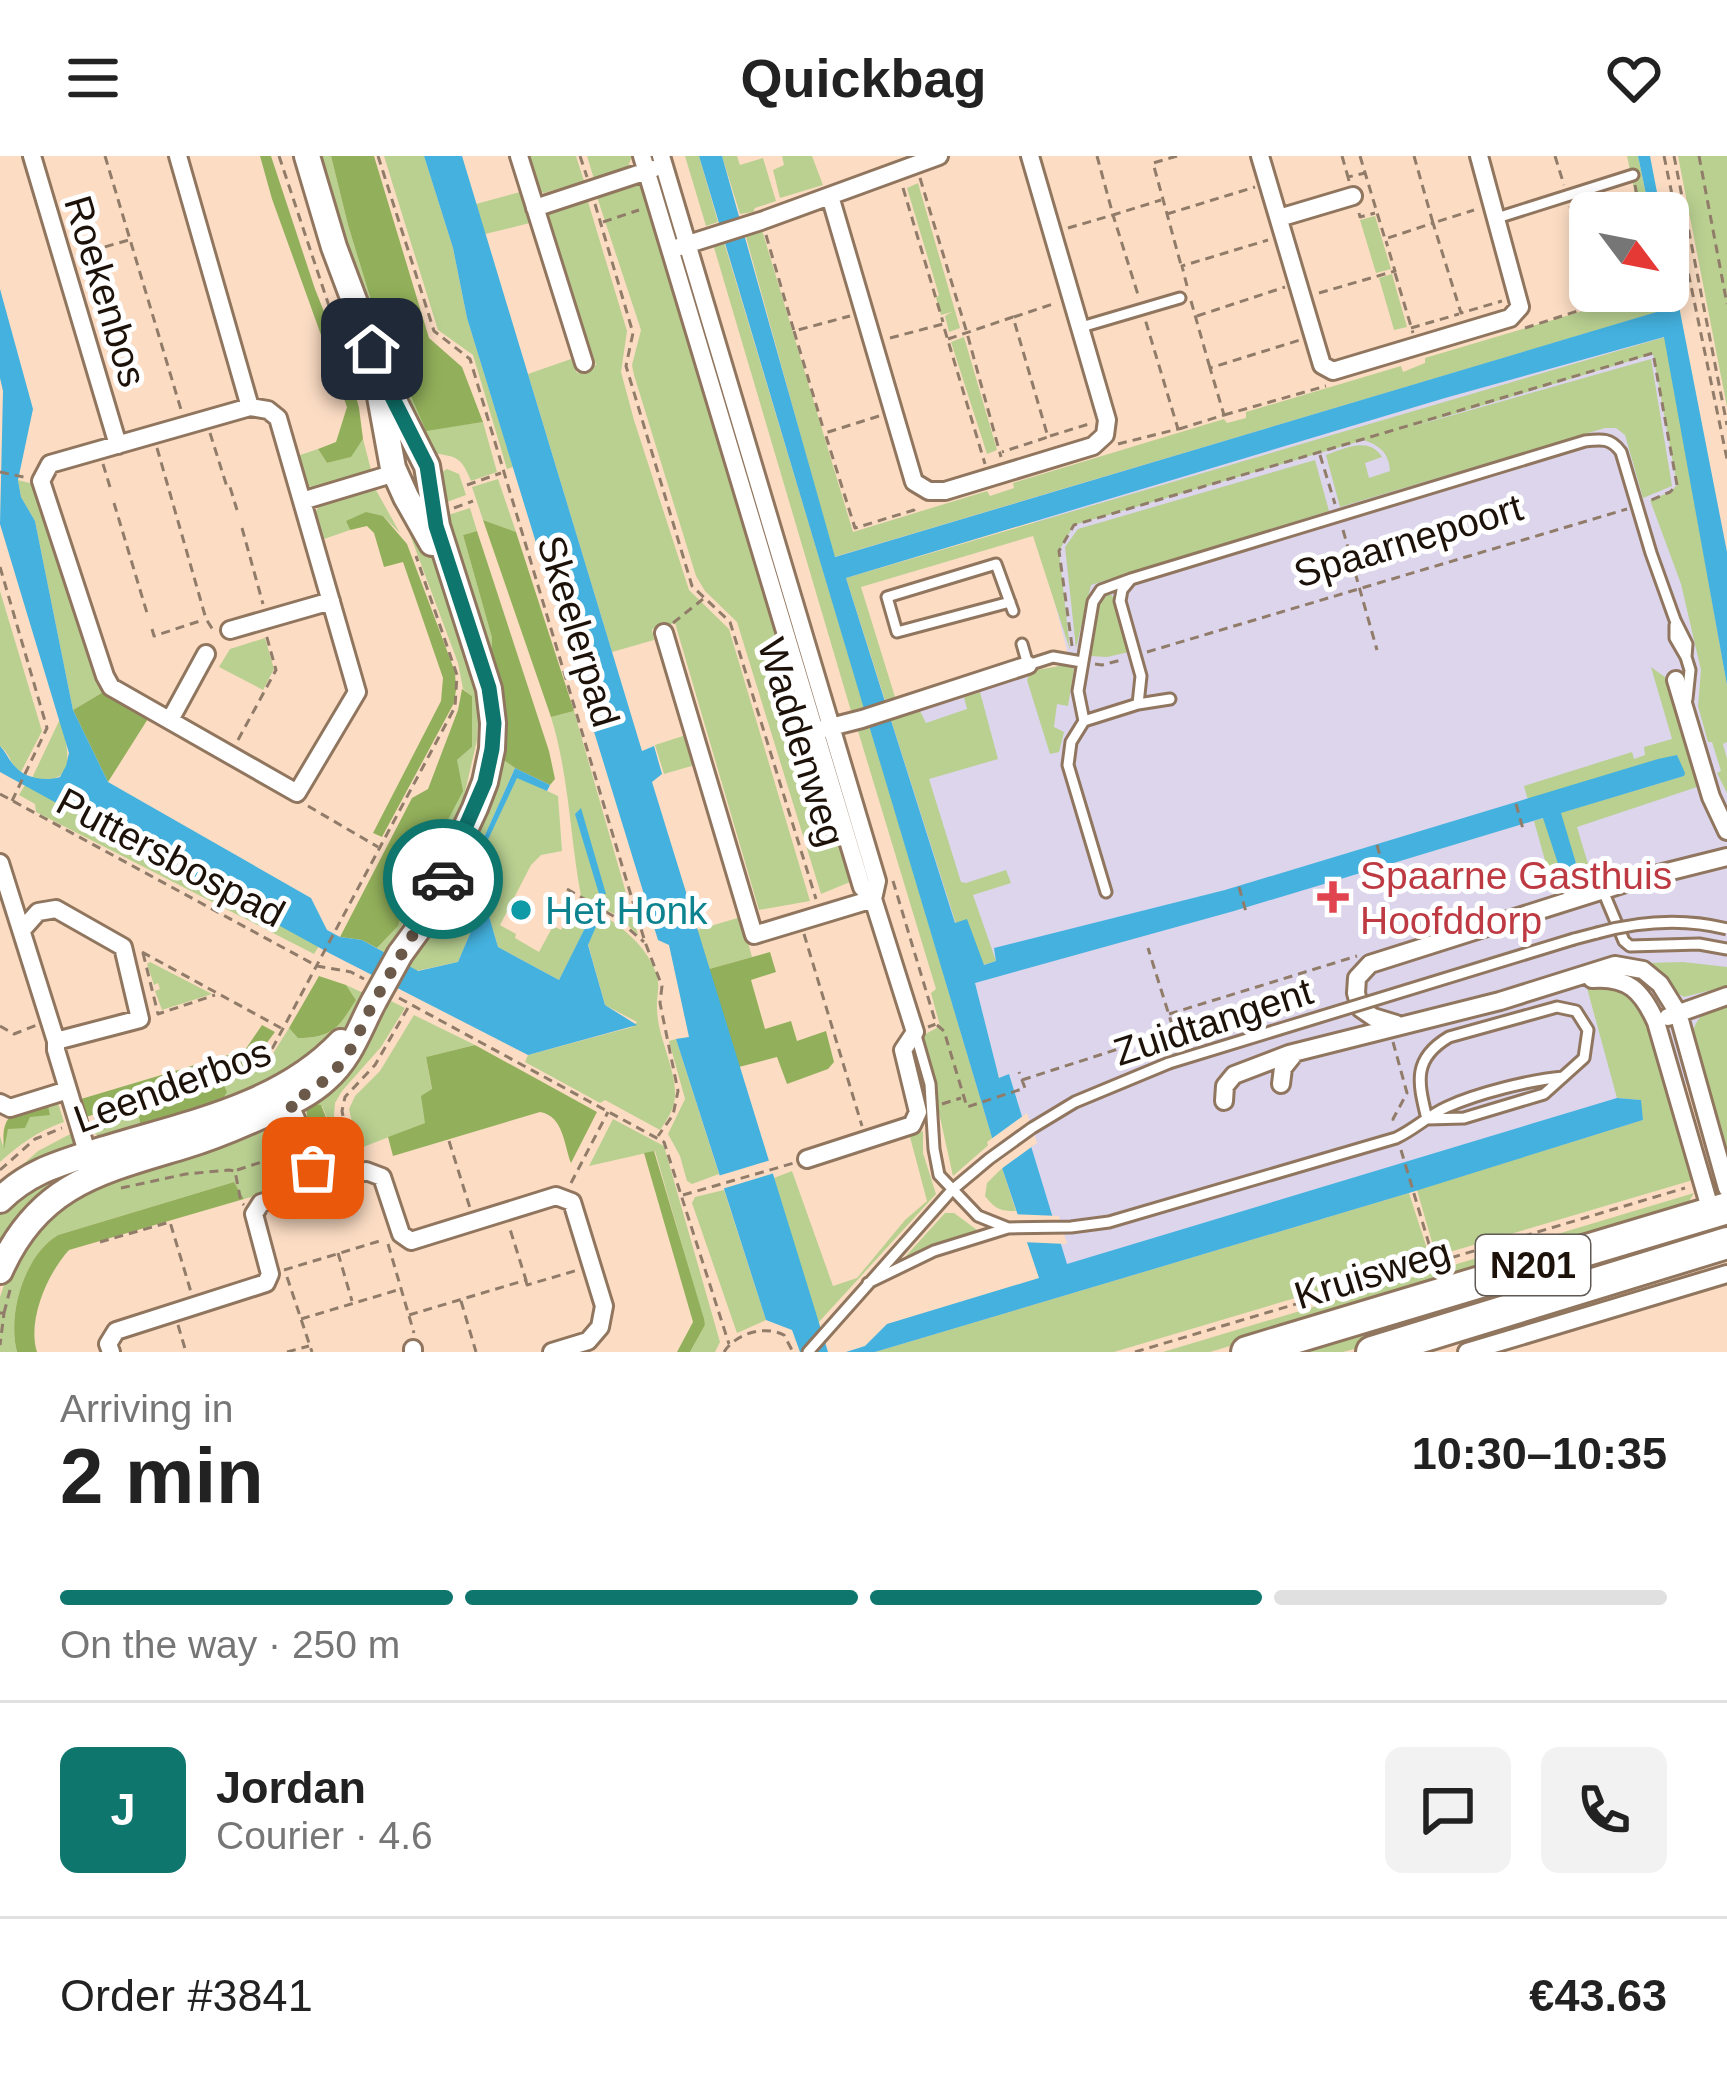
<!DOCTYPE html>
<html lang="en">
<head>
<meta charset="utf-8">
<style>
  body { margin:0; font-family:Helvetica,sans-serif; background:#f2f2f2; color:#222; height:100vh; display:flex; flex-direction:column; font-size:45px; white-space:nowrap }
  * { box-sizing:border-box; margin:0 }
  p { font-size:39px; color:#767676 }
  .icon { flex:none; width:66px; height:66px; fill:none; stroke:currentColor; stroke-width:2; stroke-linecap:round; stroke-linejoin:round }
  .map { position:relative; height:1196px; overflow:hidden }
  .side { display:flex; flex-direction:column; background:#fff; flex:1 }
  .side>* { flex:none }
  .needle { width:78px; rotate:122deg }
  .fabs { position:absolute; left:1569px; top:36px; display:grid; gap:24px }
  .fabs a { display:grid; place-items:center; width:120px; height:120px; border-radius:18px; background:#fff; box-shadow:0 6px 18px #0003; font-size:60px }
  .pin { position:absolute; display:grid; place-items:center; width:102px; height:102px; color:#fff; margin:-51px; border-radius:24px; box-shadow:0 6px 18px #0006 }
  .courier { position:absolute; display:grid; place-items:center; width:120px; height:120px; margin:-60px; border:9px solid #0f766e; border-radius:50%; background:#fff; color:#222; box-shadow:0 3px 15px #0007 }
  .head em { font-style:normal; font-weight:800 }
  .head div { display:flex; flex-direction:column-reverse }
  .head { display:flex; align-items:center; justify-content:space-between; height:204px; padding:0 60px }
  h1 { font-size:78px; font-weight:800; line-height:90px }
  .bar { display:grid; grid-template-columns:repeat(4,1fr); gap:18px 12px; align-content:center; height:144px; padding:0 60px }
  .bar i { height:15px; border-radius:9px; background:#e0e0e0 }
  .bar .selected { background:#0f766e }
  .bar p { grid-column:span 4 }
  .line { display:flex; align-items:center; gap:30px; padding:0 60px; border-top:3px solid #e0e0e0 }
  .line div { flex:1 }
  .round { display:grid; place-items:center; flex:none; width:126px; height:126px; border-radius:18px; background:#f2f2f2 }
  header { display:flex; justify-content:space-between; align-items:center; height:156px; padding:0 60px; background:#fff; font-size:54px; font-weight:800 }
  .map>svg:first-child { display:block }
</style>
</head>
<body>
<header><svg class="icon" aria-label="menu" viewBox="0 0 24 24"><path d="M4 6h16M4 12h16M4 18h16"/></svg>Quickbag<svg class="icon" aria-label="heart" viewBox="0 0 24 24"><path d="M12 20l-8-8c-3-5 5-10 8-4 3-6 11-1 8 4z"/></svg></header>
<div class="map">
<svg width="1727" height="1196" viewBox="0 0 1727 1196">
  <rect width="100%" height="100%" fill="#fcddc4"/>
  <path fill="#dcd5eb" d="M1669,176L1727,488V915L1065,1117L881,567L1070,506L1033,362Z"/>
  <path fill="#b9d091" d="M311,0H331L348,69L374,154L426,274L483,266L497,316L471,325C459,295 454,303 427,295L390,228Z
    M384,0H424L453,92L467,162L513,311L507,313L473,199L438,174Z
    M530,0H576L584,25L544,37L540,35Z
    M587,0H632L628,11L594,23Z
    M685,0H699L718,66L706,70Z
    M722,0H737L740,9L763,2L776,45L755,52L753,56L740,58Z
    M782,0H812L823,29L780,42L773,14L784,9Z
    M1627,0H1638L1650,57H1639Z
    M1678,0H1727V251Z
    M624,27L637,28L648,35L811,579L850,726L821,738L737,466L705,435L696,420L634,219L632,209L641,174L596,38Z
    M918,27L960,172L949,176L945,160L952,156L941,159L936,142L939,139L907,32Z
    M520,36L530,67L485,78L476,48Z
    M586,39L627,175L621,216L634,264L689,434L729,473L810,745L759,754L675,467L652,473L654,484L612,496L528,218L571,203L577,217L596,209L546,53Z
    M1375,60L1391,113L1376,117L1360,64Z
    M762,74L853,376L987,335L990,340L1014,332L1013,327L1224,263L1227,267L1246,262V256L1401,210L1403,216L1425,207V202L1650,135H1667L1671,152L834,401L746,81Z
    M724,86L864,551L851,555L713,88Z
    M1392,118L1407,171L1394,174L1379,122Z
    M964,181L997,294L987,298L951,186Z
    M1665,181L1727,529V586L1723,588L1727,603V637L1717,617L1721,615L1712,586H1708L1698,550L1701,514L1681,428L1650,344L1670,336L1677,329L1653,198L1411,271L1651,203L1672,330L1643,342L1625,279L1616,272H1605L1340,351L1326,299C1345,292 1369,280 1382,301L1365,307L1369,322L1390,315C1389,297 1380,290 1364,284L1074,369L1059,395L1070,494L1033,380L861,431L895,541L885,544L846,422Z
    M363,283L372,318L317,332L307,330L297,300L318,293L327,307L350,301Z
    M1315,304L1329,355L1091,429L1076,492L1065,391L1078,373Z
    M447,313L459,318L466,339L439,349C438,337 433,320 447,313Z
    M498,323L516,376L483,364L472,331Z
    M18,324L37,329L105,535L73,554L35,365L21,341Z
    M376,334L400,377L383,360L346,365L350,374L321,384C317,370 309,357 323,347Z
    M470,352L477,375L463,379L492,482L490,516L439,362Z
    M418,369L426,384L465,493L479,545L477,584L462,649L387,798L377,792L398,770L430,696L457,604L472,591V540L463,533L458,507L409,376Z
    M0,435L42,575L21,616C10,609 10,597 0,590Z
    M1107,439H1112L1129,496L1107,501L1090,500L1099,448Z
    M265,482L274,513L263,534L219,511L230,493Z
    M1065,509L1074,513L1068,550L1057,548L1054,571L1064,576L1059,596L1050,598L1027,524L1031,515Z
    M1651,511L1669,524L1700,630L1577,671L1594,728L1555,740L1534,665L1544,662L1565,728L1581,724L1560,657L1684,620L1677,599L1528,644L1524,630L1632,596L1634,603L1645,599L1644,591L1672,583Z
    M980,536L998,603L929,623L961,726L966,727L1006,714L1011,727L973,739L996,805L983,809L967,764L956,768L891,564L920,555L926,567L967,553L964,541Z
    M574,555L638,779L618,760L581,740C570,681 569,619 551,561Z
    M60,563C68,592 80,632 32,622Z
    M870,571L993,985L953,1020L922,880L940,870L931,837L936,833L858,575Z
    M686,579L695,609L664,618L655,589Z
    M498,600L515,612L472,708L480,754L458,806L416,815L407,810Z
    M517,621L558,640L562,695L541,699L531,709L500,769L516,778L515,782L539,796L553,770L561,774L578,743L595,753L559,824L498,791L477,719V707Z
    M25,629L319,790L314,798L36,656L35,648L19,639Z
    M605,760C623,773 642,787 652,808C663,830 656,834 657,854C658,882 676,913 675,939C675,952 667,964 660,974L605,944L600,947L525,906L528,899L632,871L637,866L605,849L588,788L599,764Z
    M741,761L752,801L709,813L697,774Z
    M150,806L212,838L162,854L155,835L160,833L158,827L154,829L147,808Z
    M1683,806L1727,811V830L1684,841C1668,833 1661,815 1645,807Z
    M1606,828L1625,834L1640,849L1693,1024L1436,1100L1417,1034L1643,964L1640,944L1617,942L1587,832Z
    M346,829L370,840C317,929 215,953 122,983L119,978L102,982L90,975L88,969L138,954L142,972L218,952L227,936L223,927L264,912L289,872L299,882C333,882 339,871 356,844Z
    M387,843L405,852L381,891L342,935L335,947L334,959L340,992L322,950L306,947Z
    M1727,847V993L1693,877C1696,858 1711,853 1727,847Z
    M414,859L475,889L426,901L432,934L425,967L358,993L349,953L355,940L380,915Z
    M676,883L719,1018L692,1028L687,1025L680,1000L668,978L685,943L669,885Z
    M57,944L64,966C38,975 20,988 0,1006V980L3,990L8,973C23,964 41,947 57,944Z
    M613,963L664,990L720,1186L715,1196H690L705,1169L655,995L589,1010Z
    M267,969L291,1029L244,1043L234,1026L58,1079C24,1099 7,1159 17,1196H0V1141L12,1105L35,1071L103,1019Z
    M923,975V997L936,1038L818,1167L774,1022L792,1015L833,1130L857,1122L905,1064L927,1045L910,981Z
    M74,976L77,989L0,1029L38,995Z
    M1002,1012L1016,1055C1000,1055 995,1053 985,1040L987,1027Z
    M65,1018C38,1038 18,1057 0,1086V1057C23,1031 31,1027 65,1018Z
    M724,1034L766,1164L737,1177L692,1047L695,1041Z
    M1409,1037L1430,1102L1114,1196H875Z
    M1694,1037L1684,1054L1210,1196H1163Z
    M945,1057H954L977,1074L976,1077L953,1083L909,1102L905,1101Z
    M1481,1138L1362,1191L1343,1196H1287Z"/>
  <path fill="#92b05b" d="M260,0H271L315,133L352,226L359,252L363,283L351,301L327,307L318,293L336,286L347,251L272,43Z
    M331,0H374L429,182L462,211L483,266L426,275L374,154L348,69Z
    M366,356L383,360L407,388L455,516L456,534L454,547L382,681L373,677L441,545L443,522L403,406L384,411L374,377L367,370L350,374L346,365Z
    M483,364L516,376L574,555L551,561Z
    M477,375L549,595L555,623L550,629L515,612L498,600L490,516L492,482L463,379Z
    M462,533L472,540V591L457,604L463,635L411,735L398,770L377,792L362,784L340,781L412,642L428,633L458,554Z
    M105,535L151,558L108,626L73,554Z
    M770,796L776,816L751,824L765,873L791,865L797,885L826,875L834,906L828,913L787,928L777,901L739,911L709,813Z
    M319,820L346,829L356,844C339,871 333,882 298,882L289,872Z
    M262,869L275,876L251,908L86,961L81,943L245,894Z
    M475,889L597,956L571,1007C564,990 564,960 540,956L393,1000L388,981L425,967L421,940L432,933L426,901Z
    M223,927L227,936L218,952L141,972L138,954Z
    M47,946L50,959L30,961L25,972L8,973L4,993C0,954 17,955 47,946Z
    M306,947L321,949L347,1013L326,1019L307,963Z
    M283,966L292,974L307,1025L291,1029L267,969Z
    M654,995L704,1163L705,1169L690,1196H677L693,1166L644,997Z
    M234,1026L244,1043L69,1094C47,1118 27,1165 37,1196H17C7,1159 24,1099 58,1079Z"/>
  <path fill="#44b1de" d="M424,0H462L642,595L654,590L662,618L652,626L828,1196H800L792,1174L766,1164L676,883L689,881L669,789L658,784L467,162L453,92Z
    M699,0H722L835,401L1670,152L1667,135L1668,94L1727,396V529L1664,181L1445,242L846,422L955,767L967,763L984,809L996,805L994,792L1225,734L1658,603L1677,599L1685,617L1684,620L1561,657L1581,724L1565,729L1543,662L1234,755L975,827L999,922L1009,918L1067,1108L1617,942L1641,944L1643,964L1409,1037L875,1196H846L865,1190L887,1168L1039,1122L993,985Z
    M1638,0H1650L1661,57H1650Z
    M0,133L33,253L18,324L21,341L35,365L73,554L108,626L311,742L327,774L340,781L362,784L418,815L458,806L480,754L472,708L515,612L550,629L547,635L517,622L477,707V719L498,791L559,824L592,758L599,764L588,789L605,849L637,869L528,899L331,798L0,616V590C5,595 8,602 12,607C23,622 43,626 60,621L66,610L69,597L0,368L3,235L0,222Z
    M581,652L606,738H599L575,658Z"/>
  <path fill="#fcddc4" d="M1027,957L1037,987L997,1016L987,986Z
    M774,1003L778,1016L722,1033L718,1020Z
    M1011,1058L1059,1060L1067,1088L1021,1086Z"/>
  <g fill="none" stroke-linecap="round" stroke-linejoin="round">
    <g stroke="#91765f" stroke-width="15">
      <path id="lane" d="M1497,62L1633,19
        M1078,172L1180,142
        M1131,423L1585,285C1602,283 1611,282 1621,296L1651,397L1675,464L1687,488L1686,501L1690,514L1687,543
        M1010,446L897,476L887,441L996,408L1013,455
        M1675,469V482L1686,501
        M1022,488L1028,509L1053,501L1082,506
        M1138,548L1141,520L1120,445L1122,434L1131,423L1101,434L1093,446L1078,535L1084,565L1138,548L1170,543
        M1084,565L1071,586L1068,609L1106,736
        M1603,735L1624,785L1630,790L1699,788L1727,793
        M1574,783L1597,777
        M1557,851L1576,855L1588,874L1584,902L1544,938L1464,962L1427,963C1418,926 1412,903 1449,881Z
        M915,876L930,928L934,993L939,1019L978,1060L1008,1072
        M868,1127L934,1095L1008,1072L1071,1071L1109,1066L1396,982C1415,973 1429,959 1447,951C1478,937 1530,924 1563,921
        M808,1196L952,1034L989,1003L1032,972L1075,946L1169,907"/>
    </g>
    <g stroke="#91765f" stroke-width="22">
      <path id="street" d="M32,0L118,289
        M178,0L250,251
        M519,0L584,207
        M642,0L862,731L873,743L915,876L903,894L918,956L912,969L807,1003
        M661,0L877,725L873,743
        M1260,0L1322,209L1333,215L1510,162L1520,151L1479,0
        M830,40L914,326L929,335H945L1093,290L1105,279L1107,264L1030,0
        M535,52L653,13
        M1279,62L1353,40
        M679,91L761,65L939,0
        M250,251L268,254L278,262L357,536L297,637L111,531L105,520L41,325L50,308Z
        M302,345L395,317
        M230,474L331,445
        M664,477L754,779L873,743
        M1676,524L1711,641L1727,675
        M170,564L206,498
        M823,573L862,563L1028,509
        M0,707L56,885V894L90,1006
        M22,774L38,756L56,753L123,791L140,863L56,885
        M1592,823C1628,820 1642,835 1656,866L1712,1059
        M1668,861L1727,840
        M1396,868L1373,861L1360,852L1356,837L1357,822L1370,808L1635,724L1727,701
        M1281,928L1283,912L1295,897
        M287,942L302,977L315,1029
        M1224,945L1225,930L1234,919L1289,898L1500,845L1615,809L1643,814L1660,828L1678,857L1727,1032
        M0,947L10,952L68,934
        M413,1193V1196
        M111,1196L108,1188L116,1175L266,1127L270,1118L254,1058L261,1047L366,1015L382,1021L401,1078L411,1085L556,1040L572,1046L604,1150L600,1171L588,1185L552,1196
        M1467,1196L1727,1118"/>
    </g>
    <g stroke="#91765f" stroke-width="30">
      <path id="secondary" d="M307,0L334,91L385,227L427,310L437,370L489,533L493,567L492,593L485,626L475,652L419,772L400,798
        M379,235L393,312L406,341L432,387
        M0,1044C29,1015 61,1007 98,995C181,969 279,952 341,886
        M0,1115C38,1028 101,1015 184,990C214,981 242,969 270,956C290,947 310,938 326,923C351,901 359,873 374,845"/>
    </g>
    <g stroke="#91765f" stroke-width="36">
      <path id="highway" d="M1247,1196L1727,1052
        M1372,1196L1727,1087"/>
    </g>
    <path stroke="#917c6a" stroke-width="3" stroke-dasharray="9 6" stroke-linecap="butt" d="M105,0L182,257
      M279,0L359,240
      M378,0L434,175L470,203L645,786L662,830L660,847L678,935L673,959L658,980
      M580,0L587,21
      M1097,0L1113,59L1161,44
      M1177,0L1153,7L1181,109
      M1342,0L1348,21
      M1360,0L1385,83L1433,67L1461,157L1502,145
      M1414,0L1433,67L1474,54
      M1555,0L1564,29
      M1664,0L1727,303
      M1674,0L1727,269
      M1699,0L1727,148
      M920,22L967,177L1001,301
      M1349,25L1348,21L1365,17
      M1635,29L1640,57
      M903,32L943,166
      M595,48L633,177L626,210L692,430L730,466L816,743
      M1570,50L1590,117
      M1359,57L1360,61L1375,57
      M1167,58L1255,31
      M603,66L639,54
      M1068,72L1113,59L1139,142
      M766,79L794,175L850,160
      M76,99L129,84
      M1395,117L1413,177
      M1187,130L1182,110L1268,84
      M1319,137L1395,115L1386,85
      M1191,145L1210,212
      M1601,147L1641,135
      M1197,160L1285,131
      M1014,161L1056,147
      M1411,172L1459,158
      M1525,172L1599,148L1595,135
      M794,175L824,275
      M890,182L943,168L985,308
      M948,183L1013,161L1048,281L1002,296
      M1224,259L1326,230
      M879,260L825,277L855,372L914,354L917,350
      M1179,273L1224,259L1210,212L1300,184
      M210,277L227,331H230L237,354
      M1050,280L1092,267
      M1118,288L1178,273L1145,163
      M157,292L206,463L215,477
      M1320,299L1335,348
      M103,308L110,331
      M0,316L28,322
      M467,329L501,317
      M114,347L147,457
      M454,352L473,345
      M242,372L263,448
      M1343,374L1377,494
      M0,411L47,572L12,645
      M673,467L703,443
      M152,473L154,480L203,464
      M1072,490L1059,395L1074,369L1653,197L1677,329L1670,336L1649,345
      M1147,496L1627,353
      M1095,508L1102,509L1121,504
      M238,584L276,514L266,478
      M0,638L317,810L351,816L364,823
      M1516,648L1523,673
      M308,650L378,691
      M1377,689L1384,714
      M893,725L936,868L928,871
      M1239,731L1246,756
      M567,733L615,761L644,786
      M804,778L862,970
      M142,796L281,872
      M143,797L158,858L215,839
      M399,842L664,986L729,1188
      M1169,858L1357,800
      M937,869L944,875L967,951L1025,932L1019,916
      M0,870L14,878L37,869
      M1393,886L1407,937L1393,963L1394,967
      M1022,924L1174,875L1148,792
      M942,948L961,942
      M94,962L248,916L264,906L272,893L455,551L457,519L416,400
      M449,985L470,1052
      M323,989L342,983
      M1401,994L1434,1105
      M352,1004L342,955L345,941L375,909L409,850
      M0,1014L35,983L62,972
      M237,1014L290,997
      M571,1027L608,956
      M121,1032L186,1018L229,1014L235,1015L241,1046L244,1049
      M683,1039L794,1007
      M100,1086L170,1066L191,1136
      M388,1088L414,1177
      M338,1097L352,1145
      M284,1114L383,1084
      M287,1121L312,1196
      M526,1125L527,1129L578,1114
      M461,1145L476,1196
      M0,1157H4L0,1189
      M4,1157L11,1130
      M409,1159L526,1124L509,1070
      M301,1163L401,1133
      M178,1169L186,1196
      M287,1196L309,1190
      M724,1196C736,1177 765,1169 784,1179L793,1196
      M1135,1196L1685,1032"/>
    <use href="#lane" stroke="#fff" stroke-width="9"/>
    <use href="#street" stroke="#fff" stroke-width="16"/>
    <use href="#secondary" stroke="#fff" stroke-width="24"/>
    <use href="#highway" stroke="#fff" stroke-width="30"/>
    <g stroke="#91765f" stroke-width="15" stroke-linecap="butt">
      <path id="lane-bridge" d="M1597,777C1641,765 1683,762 1727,773
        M1169,907L1574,783"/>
    </g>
    <g stroke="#91765f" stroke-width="30" stroke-linecap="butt">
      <path id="secondary-bridge" d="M374,845L400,798"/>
    </g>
    <use href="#lane-bridge" stroke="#fff" stroke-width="9"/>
    <use href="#secondary-bridge" stroke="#fff" stroke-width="24"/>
  </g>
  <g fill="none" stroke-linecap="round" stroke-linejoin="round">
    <path stroke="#6b594a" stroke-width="12" stroke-dasharray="0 21.6" d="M313,1012L290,946C310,937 328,924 342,906C356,889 362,867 373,848C396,806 422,766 443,723"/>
    <path stroke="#0f766e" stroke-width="15" d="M372,193L385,227L427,310L436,370L489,532L494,567L492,593L485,626L443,723"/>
  </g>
  <path fill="#e0444e" stroke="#fff" stroke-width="4.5" d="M1327 723h12v12h12v12h-12v12h-12v-12h-12v-12h12z"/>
  <circle fill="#0f9aa8" stroke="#fff" stroke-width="4.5" cx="521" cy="754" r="12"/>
  <g text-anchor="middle" stroke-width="10" stroke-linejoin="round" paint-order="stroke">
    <rect fill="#fff" stroke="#615953" stroke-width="3" x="1476" y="1079" width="114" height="60" rx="9"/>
    <g font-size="36" font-weight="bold" fill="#1d1209">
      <text x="1533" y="1122">N201</text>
    </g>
    <g font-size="39" fill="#1d1209" stroke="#fff">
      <text transform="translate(106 135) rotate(73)" y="14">Roekenbos</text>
      <text transform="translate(1408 384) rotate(-17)" y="14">Spaarnepoort</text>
      <text transform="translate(579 475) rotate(73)" y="14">Skeelerpad</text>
      <text transform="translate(802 586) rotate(73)" y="14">Waddenweg</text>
      <text transform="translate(171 701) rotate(28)" y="14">Puttersbospad</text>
      <text transform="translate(1213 865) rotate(-18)" y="14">Zuidtangent</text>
      <text transform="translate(172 929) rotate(-20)" y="14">Leenderbos</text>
      <text transform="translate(1372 1117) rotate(-17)" y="14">Kruisweg</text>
    </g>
    <g font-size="39" fill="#be3a42" stroke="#fff" text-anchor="start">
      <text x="1360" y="733">Spaarne Gasthuis<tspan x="1360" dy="45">Hoofddorp</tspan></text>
    </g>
    <g font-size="39" fill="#0d838f" stroke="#fff" text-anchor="start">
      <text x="545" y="768">Het Honk</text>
    </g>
  </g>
</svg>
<div class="fabs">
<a><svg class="needle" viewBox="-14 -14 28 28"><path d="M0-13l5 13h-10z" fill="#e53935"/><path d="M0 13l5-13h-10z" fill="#767676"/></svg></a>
</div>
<div class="pin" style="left:313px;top:1012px;background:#ea580c"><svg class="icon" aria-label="bag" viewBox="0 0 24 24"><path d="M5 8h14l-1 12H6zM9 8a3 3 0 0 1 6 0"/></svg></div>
<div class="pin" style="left:372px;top:193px;background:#1f2937"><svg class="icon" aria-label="home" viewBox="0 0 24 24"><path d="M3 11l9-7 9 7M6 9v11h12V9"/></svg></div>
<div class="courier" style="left:443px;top:723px"><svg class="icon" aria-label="car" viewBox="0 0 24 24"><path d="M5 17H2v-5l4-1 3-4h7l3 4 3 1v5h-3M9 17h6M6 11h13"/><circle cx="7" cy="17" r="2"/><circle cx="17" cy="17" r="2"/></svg></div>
</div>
<section class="side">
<div class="head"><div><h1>2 min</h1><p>Arriving in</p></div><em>10:30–10:35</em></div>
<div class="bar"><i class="selected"></i><i class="selected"></i><i class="selected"></i><i></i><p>On the way · 250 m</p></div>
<div class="line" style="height:216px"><b class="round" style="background:#0f766e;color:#fff">J</b><div><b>Jordan</b><p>Courier · 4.6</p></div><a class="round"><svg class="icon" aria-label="chat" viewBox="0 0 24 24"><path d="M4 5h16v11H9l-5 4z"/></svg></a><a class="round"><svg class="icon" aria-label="phone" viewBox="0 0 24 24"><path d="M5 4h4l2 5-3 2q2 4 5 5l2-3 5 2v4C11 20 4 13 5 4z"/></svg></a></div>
<div class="line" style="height:156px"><div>Order #3841</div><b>€43.63</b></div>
</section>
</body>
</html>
